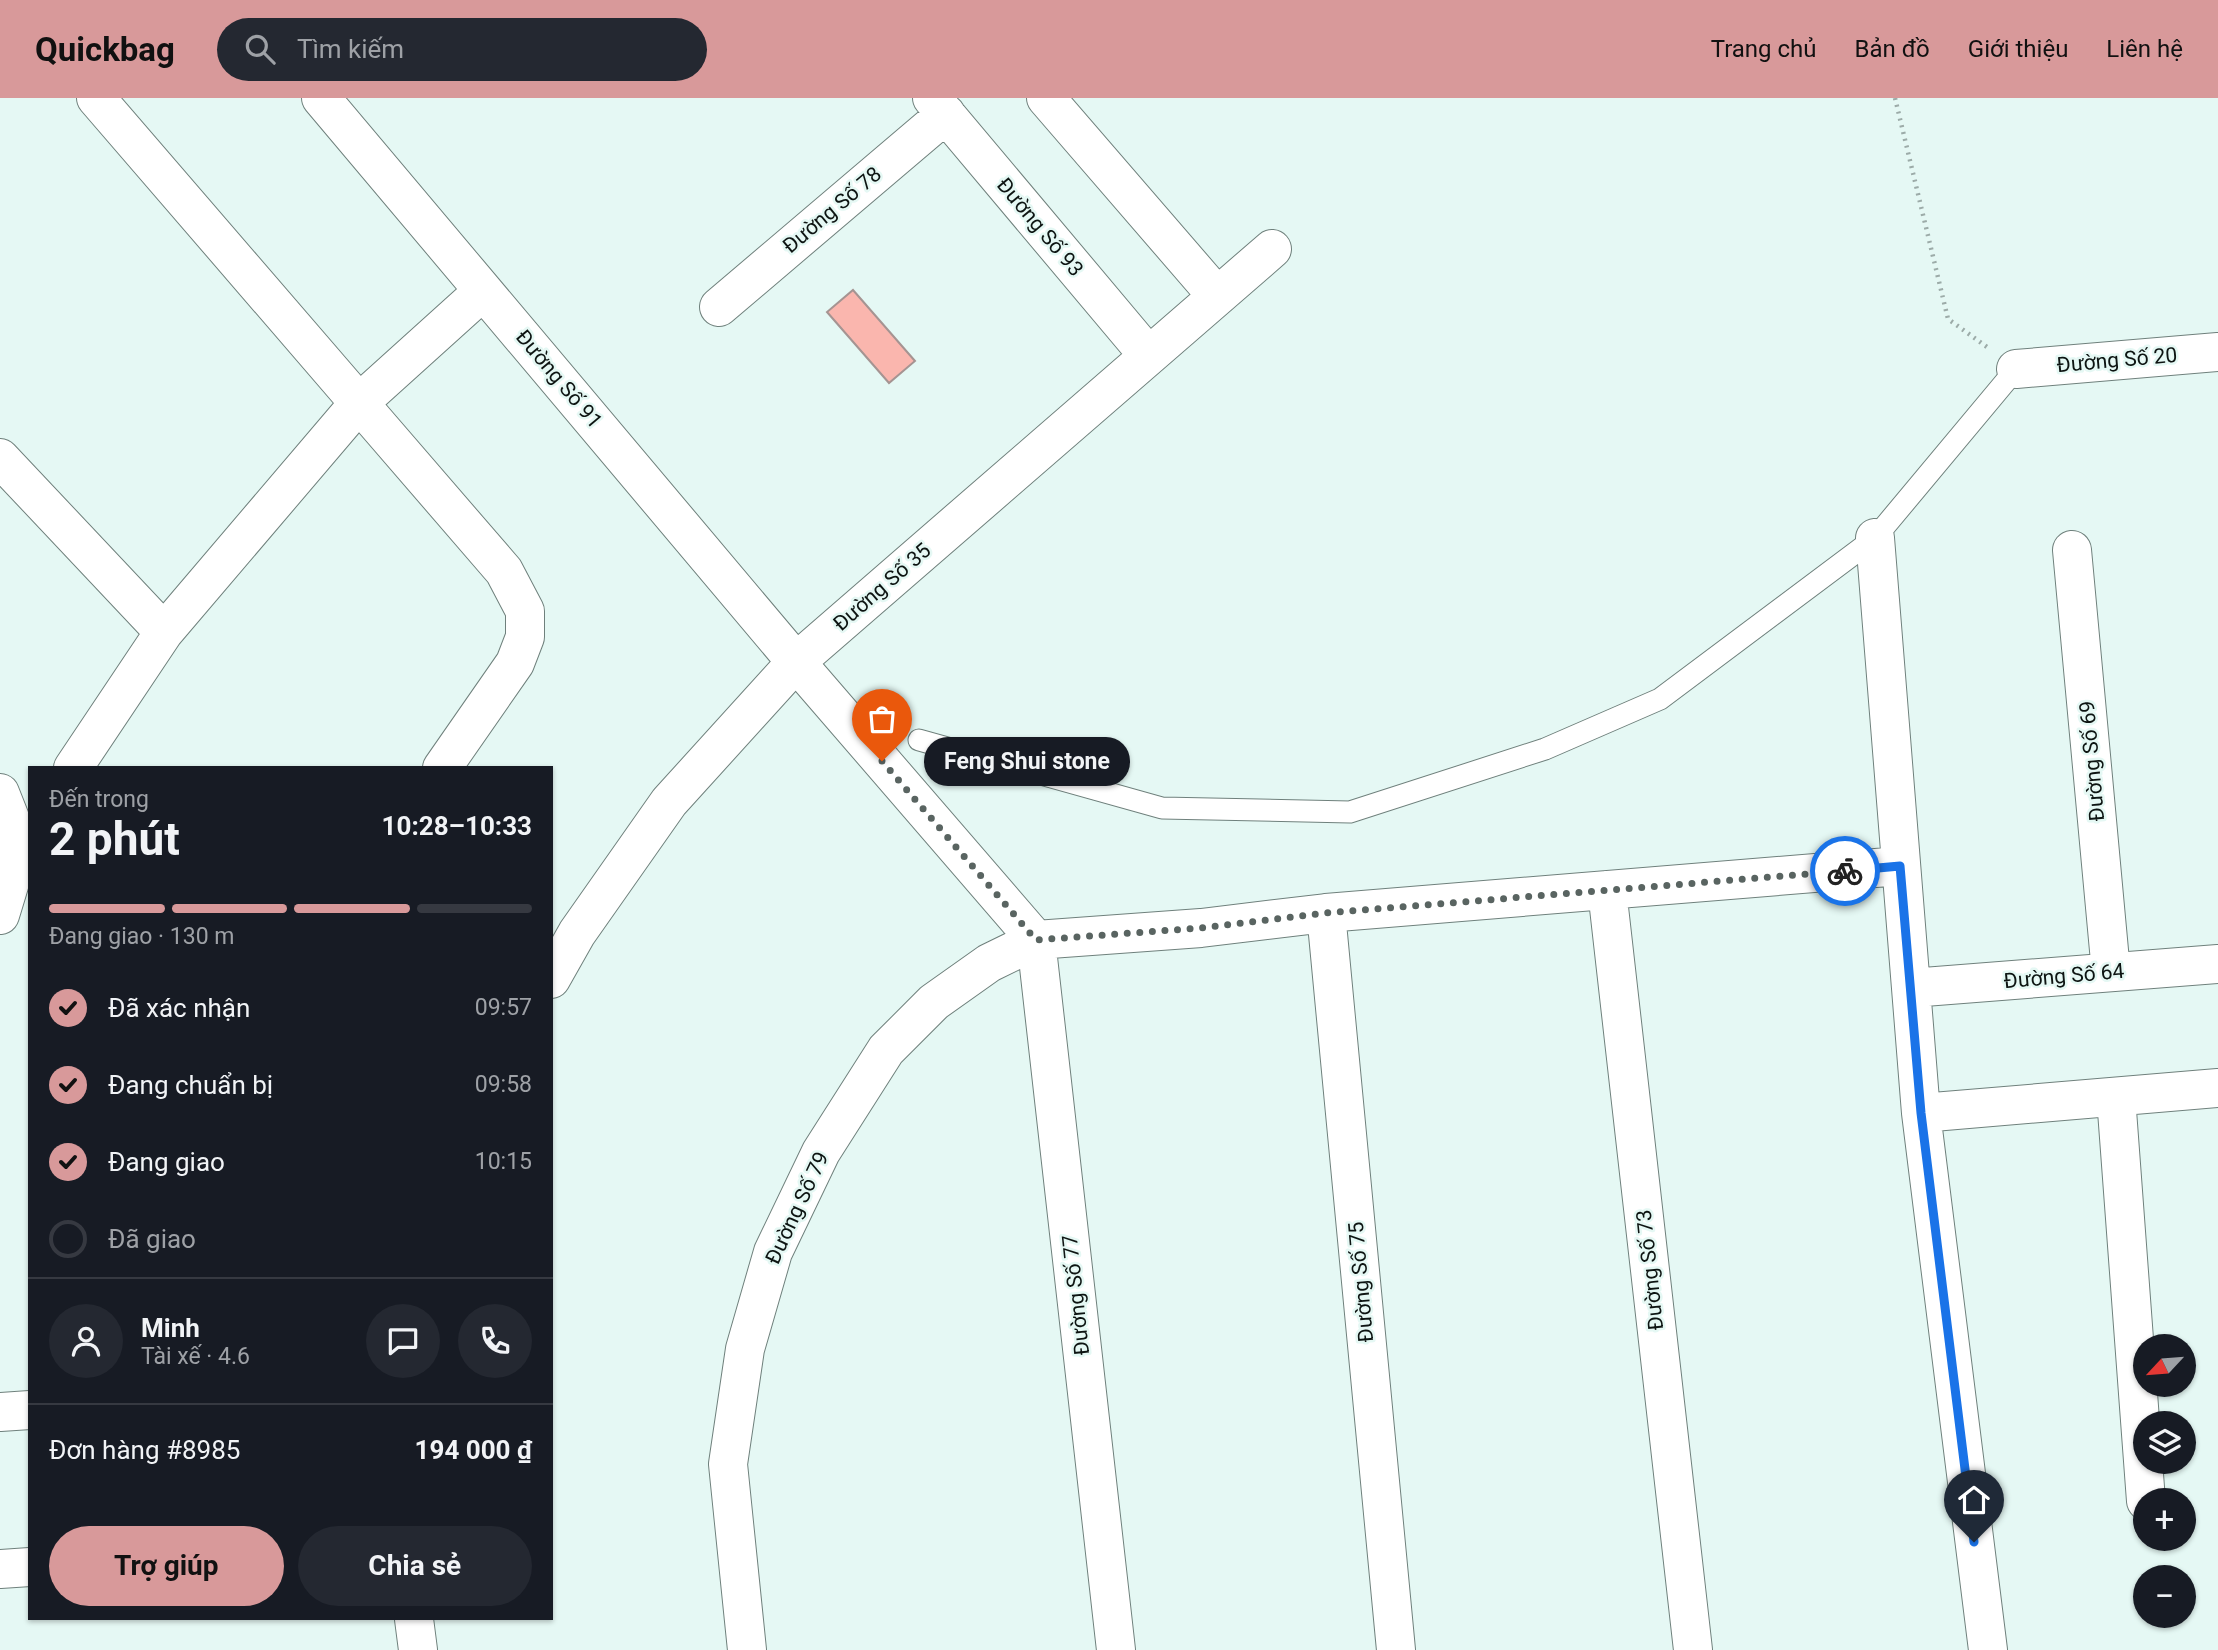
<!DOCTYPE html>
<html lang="vi">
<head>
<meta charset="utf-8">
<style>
  body { margin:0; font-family:Roboto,sans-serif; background:#242831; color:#f1f3f6; height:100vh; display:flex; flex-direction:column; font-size:26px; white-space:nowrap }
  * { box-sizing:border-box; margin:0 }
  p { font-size:23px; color:#9ea1a6 }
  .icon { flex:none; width:38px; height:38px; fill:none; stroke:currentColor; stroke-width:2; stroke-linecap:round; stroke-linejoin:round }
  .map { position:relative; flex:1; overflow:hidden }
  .sheet { position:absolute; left:28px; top:668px; width:525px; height:854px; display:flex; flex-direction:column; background:#171b24; border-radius:0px; box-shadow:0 2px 5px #0004 }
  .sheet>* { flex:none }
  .needle { width:46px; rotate:244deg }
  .buttons { position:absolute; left:2133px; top:1236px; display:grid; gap:14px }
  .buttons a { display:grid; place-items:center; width:63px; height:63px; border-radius:50%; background:#171b24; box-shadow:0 2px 5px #0004; font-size:35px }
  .pin { position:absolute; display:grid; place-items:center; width:60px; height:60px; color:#fff; margin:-72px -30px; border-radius:50% 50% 50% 0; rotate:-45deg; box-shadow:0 0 7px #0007 }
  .pin .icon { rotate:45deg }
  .courier { position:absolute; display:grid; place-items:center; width:70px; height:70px; margin:-35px; border:5px solid #1a73e8; border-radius:50%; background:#fff; color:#222; box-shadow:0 2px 9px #0007 }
  .bubble { position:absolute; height:49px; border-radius:24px; background:#171b24; box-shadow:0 2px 5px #0004; font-size:23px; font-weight:700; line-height:49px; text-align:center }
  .summary em { font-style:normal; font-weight:700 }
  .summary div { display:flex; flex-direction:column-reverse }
  .summary { display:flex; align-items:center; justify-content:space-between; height:119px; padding:0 21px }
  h1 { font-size:46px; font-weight:700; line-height:52px }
  .bar { display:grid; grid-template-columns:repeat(4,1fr); gap:10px 7px; align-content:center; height:84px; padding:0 21px }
  .bar i { height:9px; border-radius:5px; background:#363941 }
  .bar .on { background:#d8999a }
  .bar p { grid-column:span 4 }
  .line { display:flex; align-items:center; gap:18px; padding:0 21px; border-top:2px solid #363941 }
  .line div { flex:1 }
  .round { display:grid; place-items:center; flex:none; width:74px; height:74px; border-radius:37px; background:#242831 }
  ol { padding:0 21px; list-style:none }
  li { display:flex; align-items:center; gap:21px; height:77px }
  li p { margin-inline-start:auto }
  li .icon { padding:7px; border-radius:50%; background:#d8999a; color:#111; stroke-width:4 }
  li:last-child { color:#9ea1a6 }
  li i { width:38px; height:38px; border:4px solid #363941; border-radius:50% }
  .button { display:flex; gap:14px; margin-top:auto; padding:14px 21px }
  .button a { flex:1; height:80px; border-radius:42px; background:#d8999a; color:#111; font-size:28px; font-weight:700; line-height:80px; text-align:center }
  .button a+a { background:#242831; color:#f1f3f6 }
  header { display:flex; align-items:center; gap:42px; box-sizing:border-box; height:98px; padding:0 35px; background:#d8999a; color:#111 }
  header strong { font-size:33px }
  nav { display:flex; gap:38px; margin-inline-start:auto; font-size:24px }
  .search { width:490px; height:63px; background:#242831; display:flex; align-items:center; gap:18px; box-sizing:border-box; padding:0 24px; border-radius:38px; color:#9ea1a6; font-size:26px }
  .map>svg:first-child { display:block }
</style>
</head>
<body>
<header>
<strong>Quickbag</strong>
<div class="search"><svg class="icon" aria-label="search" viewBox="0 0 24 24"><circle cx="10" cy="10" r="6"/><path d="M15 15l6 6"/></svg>Tìm kiếm</div>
<nav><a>Trang chủ</a><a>Bản đồ</a><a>Giới thiệu</a><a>Liên hệ</a></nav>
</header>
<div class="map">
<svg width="2218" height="1552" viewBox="0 0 2218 1552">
  <rect width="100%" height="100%" fill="#e5f8f4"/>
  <path fill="#fab6ae" stroke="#a59492" stroke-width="2" d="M853,192L915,263L889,285L827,214Z"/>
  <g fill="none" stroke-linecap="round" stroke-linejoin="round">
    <g stroke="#6f807c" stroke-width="23">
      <path id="service" d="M919,642L1162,710L1350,714L1545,651L1660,601L1875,440L2016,271"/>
    </g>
    <g stroke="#6f807c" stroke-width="40">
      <path id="minor" d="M96,0L359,305L482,194
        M321,0L796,564L1036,842
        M932,0L1148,257
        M1046,0L1217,198
        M719,209L946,16
        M2016,271L2218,254
        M0,360L164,534
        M1875,440L1921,1015L1988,1552
        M2072,452L2111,874
        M73,670L164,534L359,305L504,473L525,513V539L515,565L442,670
        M0,695L21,748L4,753
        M1607,792L1693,1552
        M1326,815L1396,1552
        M0,817L21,748L30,734
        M1036,842L1116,1552
        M551,881L577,835L669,704L796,564L1272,151
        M1911,890L2218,866
        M2116,999L2146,1403
        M1921,1015L2218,990
        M0,1314L30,1312
        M0,1471L30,1469
        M414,1521L418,1552
        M747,1552L728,1366L745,1251L773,1154L821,1054L886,952L934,904L989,865L1036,842L1201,830L1326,815L1900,768"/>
    </g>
    <path stroke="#9caba8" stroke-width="4.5" stroke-dasharray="2 5" stroke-linecap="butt" d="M1895,0L1948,221L1987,249"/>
    <use href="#service" stroke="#fff" stroke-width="21"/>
    <use href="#minor" stroke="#fff" stroke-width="38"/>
  </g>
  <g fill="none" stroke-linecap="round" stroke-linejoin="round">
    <path stroke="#596461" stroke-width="7" stroke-dasharray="0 12.6" d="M882,663L1036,842L1200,830L1326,815L1845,773"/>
    <path stroke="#1a73e8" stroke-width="9" d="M1845,773L1900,768L1921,1015L1974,1444"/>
  </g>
  <g text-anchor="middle" stroke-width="5" stroke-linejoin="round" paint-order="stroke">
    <g font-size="21" fill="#0d1412" stroke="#e5f8f4">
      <text transform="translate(832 112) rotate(-40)" y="7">Đường Số 78</text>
      <text transform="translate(1040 129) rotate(50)" y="7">Đường Số 93</text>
      <text transform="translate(2117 262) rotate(-5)" y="7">Đường Số 20</text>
      <text transform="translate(559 281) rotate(50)" y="7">Đường Số 91</text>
      <text transform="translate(882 489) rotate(-41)" y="7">Đường Số 35</text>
      <text transform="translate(2092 663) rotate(-95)" y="7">Đường Số 69</text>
      <text transform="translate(2064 878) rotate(-5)" y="7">Đường Số 64</text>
      <text transform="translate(797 1110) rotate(-65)" y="7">Đường Số 79</text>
      <text transform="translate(1650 1172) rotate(-96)" y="7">Đường Số 73</text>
      <text transform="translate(1361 1184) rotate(-95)" y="7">Đường Số 75</text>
      <text transform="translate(1076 1197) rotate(-96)" y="7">Đường Số 77</text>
    </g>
  </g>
</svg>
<div class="buttons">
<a><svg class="needle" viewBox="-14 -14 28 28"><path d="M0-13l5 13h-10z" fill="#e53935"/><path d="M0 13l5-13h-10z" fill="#9ea1a6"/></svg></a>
<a><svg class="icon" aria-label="layers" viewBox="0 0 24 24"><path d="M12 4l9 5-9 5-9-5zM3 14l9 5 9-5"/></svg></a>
<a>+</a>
<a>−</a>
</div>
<div class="pin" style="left:882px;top:663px;background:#ea580c"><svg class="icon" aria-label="bag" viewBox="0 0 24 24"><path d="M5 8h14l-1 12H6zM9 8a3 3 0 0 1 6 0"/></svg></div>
<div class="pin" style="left:1974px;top:1444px;background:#1f2937"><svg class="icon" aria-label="home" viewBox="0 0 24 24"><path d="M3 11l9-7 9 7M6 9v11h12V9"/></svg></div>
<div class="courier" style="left:1845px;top:773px"><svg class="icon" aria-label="bike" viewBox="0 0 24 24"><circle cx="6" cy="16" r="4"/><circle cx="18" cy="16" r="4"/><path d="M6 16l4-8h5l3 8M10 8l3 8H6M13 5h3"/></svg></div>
<div class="bubble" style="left:924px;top:639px;width:206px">Feng Shui stone</div>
<section class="sheet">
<div class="summary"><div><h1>2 phút</h1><p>Đến trong</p></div><em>10:28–10:33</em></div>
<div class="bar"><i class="on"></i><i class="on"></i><i class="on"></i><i></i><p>Đang giao · 130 m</p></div>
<ol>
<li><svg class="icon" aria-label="check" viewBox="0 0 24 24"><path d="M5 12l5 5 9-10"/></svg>Đã xác nhận<p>09:57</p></li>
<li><svg class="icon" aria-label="check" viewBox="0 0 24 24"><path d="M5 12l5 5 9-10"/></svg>Đang chuẩn bị<p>09:58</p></li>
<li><svg class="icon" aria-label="check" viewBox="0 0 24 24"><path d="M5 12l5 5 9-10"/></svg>Đang giao<p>10:15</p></li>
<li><i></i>Đã giao</li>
</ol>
<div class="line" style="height:126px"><a class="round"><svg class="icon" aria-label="person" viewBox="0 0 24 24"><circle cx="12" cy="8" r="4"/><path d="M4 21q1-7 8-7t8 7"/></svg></a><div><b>Minh</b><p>Tài xế · 4.6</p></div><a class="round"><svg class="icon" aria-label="chat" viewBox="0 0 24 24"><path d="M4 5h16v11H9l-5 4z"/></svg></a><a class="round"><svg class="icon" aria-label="phone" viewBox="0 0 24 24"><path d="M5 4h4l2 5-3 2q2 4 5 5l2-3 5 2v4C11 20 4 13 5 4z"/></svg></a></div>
<div class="line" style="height:91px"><div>Đơn hàng #8985</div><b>194 000 ₫</b></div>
<div class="button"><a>Trợ giúp</a><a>Chia sẻ</a></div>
</section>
</div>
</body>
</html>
